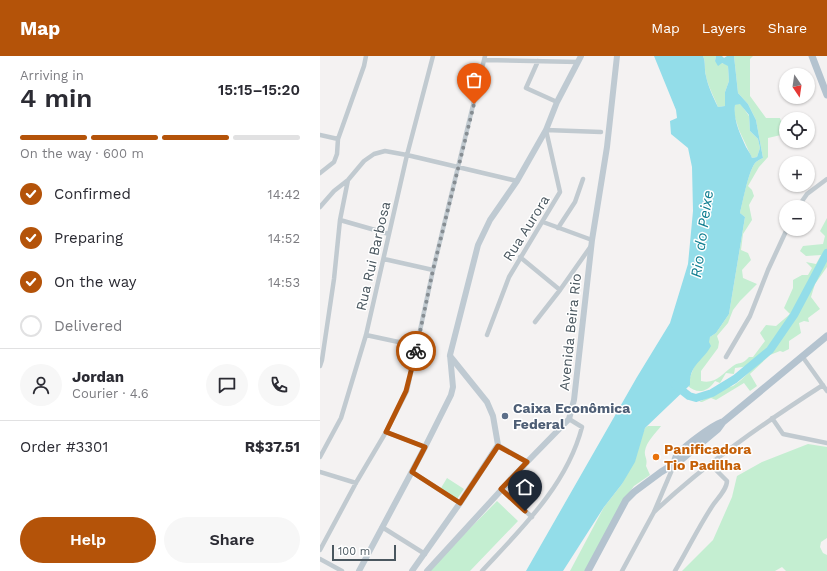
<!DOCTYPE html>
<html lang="en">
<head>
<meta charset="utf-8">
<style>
  body { margin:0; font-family:"Work Sans",sans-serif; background:#f7f7f7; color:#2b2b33; height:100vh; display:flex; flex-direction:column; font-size:15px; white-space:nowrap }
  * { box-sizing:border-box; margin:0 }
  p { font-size:13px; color:#7c7c81 }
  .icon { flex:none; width:22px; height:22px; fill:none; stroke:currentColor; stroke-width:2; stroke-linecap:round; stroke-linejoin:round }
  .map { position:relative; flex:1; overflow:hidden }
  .sheet { display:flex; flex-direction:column; background:#fff; width:320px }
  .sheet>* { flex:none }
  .needle { width:26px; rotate:167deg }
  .controls { position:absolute; left:459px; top:12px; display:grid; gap:8px }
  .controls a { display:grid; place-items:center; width:36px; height:36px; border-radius:50%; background:#fff; box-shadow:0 1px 3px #0004; font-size:20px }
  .scale { position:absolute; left:12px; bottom:10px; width:64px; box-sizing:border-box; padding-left:4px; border:2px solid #4a575f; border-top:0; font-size:11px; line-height:14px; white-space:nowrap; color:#4a575f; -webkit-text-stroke:3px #fff; paint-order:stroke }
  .pin { position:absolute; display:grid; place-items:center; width:34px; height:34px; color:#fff; margin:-41px -17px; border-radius:50% 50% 50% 0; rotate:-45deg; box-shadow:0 0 4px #0007 }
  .pin .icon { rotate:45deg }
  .courier { position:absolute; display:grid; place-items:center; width:40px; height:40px; margin:-20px; border:3px solid #b45309; border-radius:50%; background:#fff; color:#222; box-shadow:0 1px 5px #0007 }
  .head em { font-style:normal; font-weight:600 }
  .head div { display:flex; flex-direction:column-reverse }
  .head { display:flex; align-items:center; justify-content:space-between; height:68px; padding:0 20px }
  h1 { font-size:26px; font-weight:600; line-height:30px }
  .bar { display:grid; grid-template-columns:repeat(4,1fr); gap:6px 4px; align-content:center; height:48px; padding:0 20px }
  .bar i { height:5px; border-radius:3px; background:#e1e1e2 }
  .bar .on { background:#b45309 }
  .bar p { grid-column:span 4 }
  .line { display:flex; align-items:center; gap:10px; padding:0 20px; border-top:1px solid #e1e1e2 }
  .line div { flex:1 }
  .round { display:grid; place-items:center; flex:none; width:42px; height:42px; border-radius:21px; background:#f7f7f7 }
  ol { padding:0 20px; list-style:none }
  li { display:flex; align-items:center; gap:12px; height:44px }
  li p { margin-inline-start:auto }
  li .icon { padding:4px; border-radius:50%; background:#b45309; color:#fff; stroke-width:4 }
  li:last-child { color:#7c7c81 }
  li i { width:22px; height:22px; border:2px solid #e1e1e2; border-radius:50% }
  .action { display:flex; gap:8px; margin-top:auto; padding:8px 20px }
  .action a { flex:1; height:46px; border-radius:24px; background:#b45309; color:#fff; font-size:16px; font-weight:600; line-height:46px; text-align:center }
  .action a+a { background:#f7f7f7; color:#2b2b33 }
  header { display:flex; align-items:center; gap:24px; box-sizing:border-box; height:56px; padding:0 20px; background:#b45309; color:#fff }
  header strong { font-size:19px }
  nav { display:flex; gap:22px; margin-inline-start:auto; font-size:14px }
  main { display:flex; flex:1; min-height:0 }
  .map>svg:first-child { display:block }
</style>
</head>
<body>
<header>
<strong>Map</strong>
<nav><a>Map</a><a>Layers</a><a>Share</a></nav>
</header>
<main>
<section class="sheet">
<div class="head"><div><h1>4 min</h1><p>Arriving in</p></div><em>15:15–15:20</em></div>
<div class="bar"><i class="on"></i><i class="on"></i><i class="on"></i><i></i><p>On the way · 600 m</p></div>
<ol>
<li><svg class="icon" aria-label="check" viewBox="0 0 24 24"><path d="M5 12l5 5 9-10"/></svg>Confirmed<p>14:42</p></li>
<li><svg class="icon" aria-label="check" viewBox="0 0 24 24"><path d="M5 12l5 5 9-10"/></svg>Preparing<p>14:52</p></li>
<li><svg class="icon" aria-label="check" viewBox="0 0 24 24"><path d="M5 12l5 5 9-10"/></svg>On the way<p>14:53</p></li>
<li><i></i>Delivered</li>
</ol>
<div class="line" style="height:72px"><a class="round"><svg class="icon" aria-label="person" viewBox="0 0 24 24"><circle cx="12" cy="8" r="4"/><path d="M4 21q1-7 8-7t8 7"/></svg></a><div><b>Jordan</b><p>Courier · 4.6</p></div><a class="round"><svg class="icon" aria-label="chat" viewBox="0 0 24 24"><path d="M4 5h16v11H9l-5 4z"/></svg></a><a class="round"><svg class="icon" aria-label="phone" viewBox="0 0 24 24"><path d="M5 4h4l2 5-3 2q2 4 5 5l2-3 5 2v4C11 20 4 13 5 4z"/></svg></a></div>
<div class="line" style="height:52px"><div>Order #3301</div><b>R$37.51</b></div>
<div class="action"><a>Help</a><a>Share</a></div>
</section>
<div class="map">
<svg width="507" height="515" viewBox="0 0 507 515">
  <rect width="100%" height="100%" fill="#f4f2f2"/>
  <path fill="#c4eed1" d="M383,0H396L395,5L408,9L409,25L405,36V50L398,51C394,41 388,30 386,20C384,12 386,7 383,0Z
    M414,0H433L430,3V40L446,62H460L465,78L448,82V101L439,111L428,130L432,134L434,140L429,149L432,164L423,178L421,194L428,197L431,204L422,214L423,222L437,228L420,245L413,254L408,267L397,280L399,286L398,292L381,315V325C395,329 403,317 413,310C420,305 421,310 429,301H433L445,285L440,277L446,269L456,270L470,258L464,252L473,232V224L482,219H488L492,212L486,206L496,208L501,199L486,200L480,195L483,190L503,188L505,180L500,175L507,162V194L467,269L458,281L431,308L423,311L415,312L414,318L406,317L400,327L395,325C388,336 377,339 367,329L374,311L390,281L396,277L409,258L425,161L420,157C423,144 428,117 435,107C437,105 440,103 443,102L436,64L428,48L418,37Z
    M420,47L429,60L430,75L438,83L440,92L437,101L432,102L419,74L414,58L415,49Z
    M507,202V211L495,228L491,241L500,253L488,262L489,266L484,265L479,267L481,277L469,285V293L463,296L460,295L450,299L430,318L437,330L430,335L424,327L396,344L391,342L382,346H379L405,332L413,330L421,324L458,288L477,258Z
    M328,370H341C336,377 326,386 325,395C324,401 328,402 326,410L330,419L314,430L302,446L265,515H250L284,451L302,428L325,372Z
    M488,388L507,391V482L501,486L500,491L503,497L507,499V515H466L462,511L455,515H362L393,484L412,441L417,420L442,406Z
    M127,422L144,433L137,443L121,432Z
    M177,445L198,465L150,515H108Z"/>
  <path fill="#93dde9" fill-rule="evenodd" d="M334,0H383C386,7 384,13 386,20C388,30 393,41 398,51L405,50V36L409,25L408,10L402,7L398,10L395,5L396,0H402L404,2L407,0H414L418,37L428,48L436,64L443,102C440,103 437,105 435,107C428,117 423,145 420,157L425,161L409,258L396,277L390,281L389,286L391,290C383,305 369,309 370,329L325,372L315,406L302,428L284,451L243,515H206L317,321L350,267L368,208L373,155L372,111L368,92L351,78L350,65L357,62L356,54ZM420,48L429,59L430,75L438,83L440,92L437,101L432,102C431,98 428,95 426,91C420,78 413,63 415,49Z"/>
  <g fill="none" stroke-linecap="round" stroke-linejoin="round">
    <path stroke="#93dde9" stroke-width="8" d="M355,329L369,340L376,342L392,337L415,323L450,294L474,259L507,197"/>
    <path stroke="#c1cad0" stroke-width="4.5" d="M165,4L258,6
      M218,5L206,32L237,46
      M0,79L18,83
      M0,117L14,106L17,98L18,83L44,10L46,0
      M0,151L14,135L28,124L44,105L54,98L65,95L87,99L197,125
      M478,151L487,138L507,123
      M20,164L69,178
      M223,166L272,184
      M238,172L255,146L263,123
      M200,201L240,234
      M64,203L113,214
      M215,266L240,234L271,190
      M46,279L97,290
      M167,279L189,221L240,136L226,74L281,76
      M482,300L507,335
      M406,301L430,260L448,214L467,173
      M0,310L2,304L14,223L20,164L28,124
      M452,362L463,378L507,387
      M66,376L105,391
      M178,389L207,406
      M0,401L21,362L46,279L87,99L113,0
      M0,416L36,427
      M92,416L140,447
      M181,433L212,461
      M334,456C386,407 444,367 503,329
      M62,471L105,498
      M0,494L37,425L66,376L87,335L113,214L165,0
      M0,503L22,515
      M162,515C202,472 247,429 262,371L249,363
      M302,515L334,456L354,409
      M355,515C368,493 379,470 393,449C398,442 407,433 407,425L395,413L394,405"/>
    <path stroke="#bfcad2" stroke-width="6" d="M39,515L105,391L131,339L133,331L130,299L158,189L170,164L197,125L226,74L237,46L261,0
      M92,515L140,447L178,389L173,360L167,346L130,300
      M107,515L207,406L249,363L254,344L272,184L287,91L297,0"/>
    <path stroke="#b4c3cf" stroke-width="7" d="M492,0L507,39
      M354,407C355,405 355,403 356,401C361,392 393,369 402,366
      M268,515L306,444L314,436L341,416L362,403L398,373L403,366L507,280"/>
  </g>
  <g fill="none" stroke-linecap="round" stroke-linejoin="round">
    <path stroke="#868d92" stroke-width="4" stroke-dasharray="0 7.2" d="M96,295L113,214L154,48"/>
    <path stroke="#b45309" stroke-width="5" d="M96,295L86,335L66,376L105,391L92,416L140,447L178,390L207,406L181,433L205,455"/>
  </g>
  <circle fill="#5c6f8a" stroke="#fff" stroke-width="1.5" cx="185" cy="360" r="4"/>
  <circle fill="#e8710a" stroke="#fff" stroke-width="1.5" cx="336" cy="401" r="4"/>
  <g text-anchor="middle" stroke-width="3" stroke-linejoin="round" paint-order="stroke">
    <g font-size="14" fill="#4a575f" stroke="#fff">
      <text transform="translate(206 172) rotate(-58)" y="5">Rua Aurora</text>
      <text transform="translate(53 200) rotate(-77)" y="5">Rua Rui Barbosa</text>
      <text transform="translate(250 276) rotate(-84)" y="5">Avenida Beira Rio</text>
    </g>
    <g font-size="14" font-weight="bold" fill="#4e5e75" stroke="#fff" text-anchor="start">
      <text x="193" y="357">Caixa Econômica<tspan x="193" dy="16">Federal</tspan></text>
    </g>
    <g font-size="14" font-weight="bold" fill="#c56008" stroke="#fff" text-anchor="start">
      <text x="344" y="398">Panificadora<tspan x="344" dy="16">Tio Padilha</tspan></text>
    </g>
    <g font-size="15" font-style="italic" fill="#138092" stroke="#fff">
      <text transform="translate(382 178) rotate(-82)" y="5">Rio do Peixe</text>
    </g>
  </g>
</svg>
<div class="controls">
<a><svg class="needle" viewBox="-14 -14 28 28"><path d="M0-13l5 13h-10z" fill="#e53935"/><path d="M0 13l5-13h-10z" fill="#7c7c81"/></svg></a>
<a><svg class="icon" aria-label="locate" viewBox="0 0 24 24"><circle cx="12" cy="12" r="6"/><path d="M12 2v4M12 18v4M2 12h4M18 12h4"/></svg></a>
<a>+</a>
<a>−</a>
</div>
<div class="scale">100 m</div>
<div class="pin" style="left:154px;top:48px;background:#ea580c"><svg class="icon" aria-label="bag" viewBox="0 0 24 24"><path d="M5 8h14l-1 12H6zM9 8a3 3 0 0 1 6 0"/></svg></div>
<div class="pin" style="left:205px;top:455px;background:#1f2937"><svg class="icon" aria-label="home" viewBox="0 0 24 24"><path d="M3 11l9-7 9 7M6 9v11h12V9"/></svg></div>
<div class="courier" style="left:96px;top:295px"><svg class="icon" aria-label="bike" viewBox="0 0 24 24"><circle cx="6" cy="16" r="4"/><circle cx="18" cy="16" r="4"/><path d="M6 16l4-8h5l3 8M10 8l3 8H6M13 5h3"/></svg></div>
</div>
</main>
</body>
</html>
